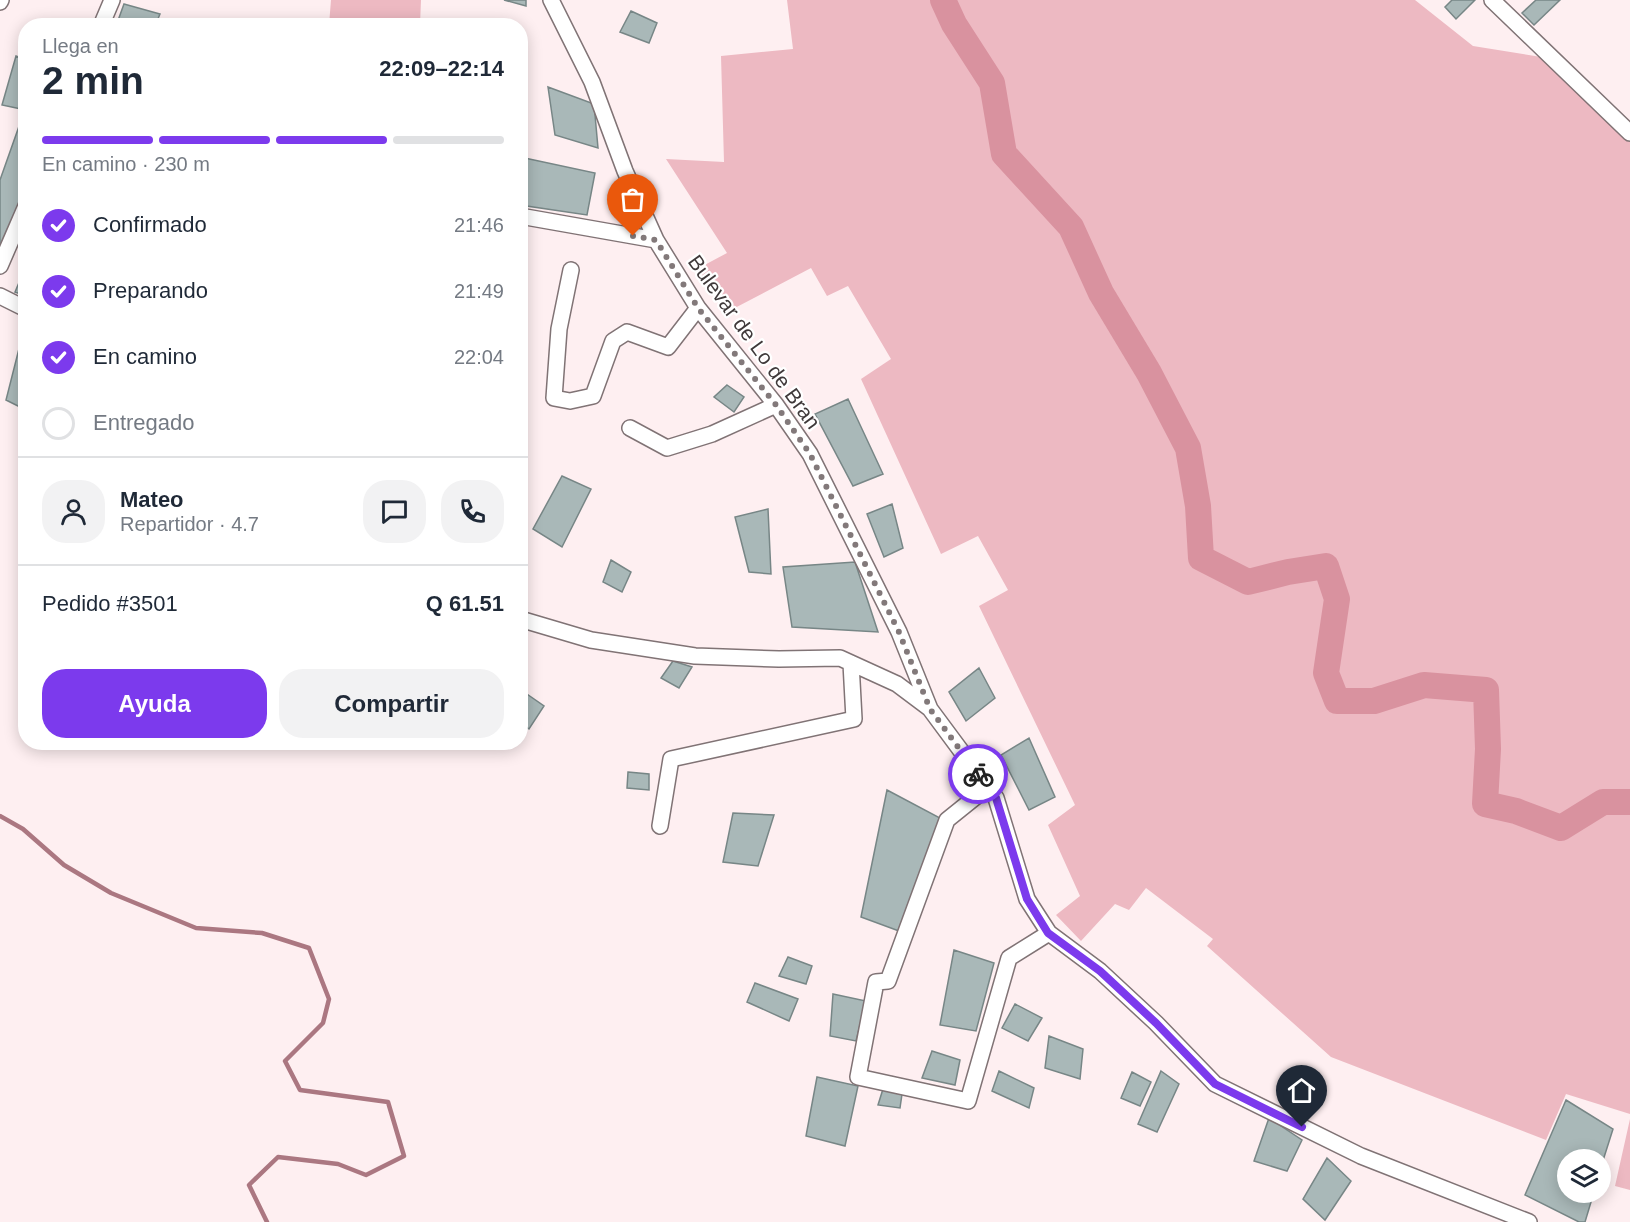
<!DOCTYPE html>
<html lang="es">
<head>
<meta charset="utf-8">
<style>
  body { margin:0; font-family:Arial,sans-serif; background:#f2f2f3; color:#1f2937; height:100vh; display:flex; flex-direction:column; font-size:22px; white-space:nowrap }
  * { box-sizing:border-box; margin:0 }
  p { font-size:20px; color:#747a83 }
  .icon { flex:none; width:33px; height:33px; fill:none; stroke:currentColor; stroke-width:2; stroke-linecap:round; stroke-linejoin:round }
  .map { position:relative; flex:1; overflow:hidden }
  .panel { position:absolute; left:18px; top:18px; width:510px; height:732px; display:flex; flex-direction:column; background:#fff; border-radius:24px; box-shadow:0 3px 15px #0003 }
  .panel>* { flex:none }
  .tools { position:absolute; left:1557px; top:1149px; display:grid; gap:12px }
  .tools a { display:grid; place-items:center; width:54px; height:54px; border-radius:50%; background:#fff; box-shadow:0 3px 15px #0003; font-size:30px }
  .pin { position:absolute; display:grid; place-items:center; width:51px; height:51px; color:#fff; margin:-62px -26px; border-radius:50% 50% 50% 0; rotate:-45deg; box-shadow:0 0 6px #0007 }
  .pin .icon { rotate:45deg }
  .courier { position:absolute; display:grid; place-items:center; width:60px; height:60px; margin:-30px; border:4px solid #7c3aed; border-radius:50%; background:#fff; color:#222; box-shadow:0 2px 8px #0007 }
  .head em { font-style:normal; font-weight:800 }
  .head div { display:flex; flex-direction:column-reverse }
  .head { display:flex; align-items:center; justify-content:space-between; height:102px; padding:0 24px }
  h1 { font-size:39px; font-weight:800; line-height:45px }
  .bar { display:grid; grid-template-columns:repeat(4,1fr); gap:9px 6px; align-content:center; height:72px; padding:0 24px }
  .bar i { height:8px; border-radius:4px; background:#e0e1e3 }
  .bar .on { background:#7c3aed }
  .bar p { grid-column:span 4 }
  .line { display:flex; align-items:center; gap:15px; padding:0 24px; border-top:2px solid #e0e1e3 }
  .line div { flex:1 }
  .round { display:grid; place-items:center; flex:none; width:63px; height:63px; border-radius:24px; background:#f2f2f3 }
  ol { padding:0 24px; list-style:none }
  li { display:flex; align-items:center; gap:18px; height:66px }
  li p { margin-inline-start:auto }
  li .icon { padding:6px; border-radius:50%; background:#7c3aed; color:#fff; stroke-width:4 }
  li:last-child { color:#747a83 }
  li i { width:33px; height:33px; border:3px solid #e0e1e3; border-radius:50% }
  .primary-button { display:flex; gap:12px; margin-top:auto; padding:12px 24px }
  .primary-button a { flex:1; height:69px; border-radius:24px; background:#7c3aed; color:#fff; font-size:24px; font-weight:800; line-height:69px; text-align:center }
  .primary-button a+a { background:#f2f2f3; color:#1f2937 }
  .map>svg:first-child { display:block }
</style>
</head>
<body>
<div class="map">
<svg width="1630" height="1222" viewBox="0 0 1630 1222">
  <rect width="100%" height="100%" fill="#feeff1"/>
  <path fill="#edb9c2" d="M331,0H421L420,25H329Z
    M787,0H1415L1473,46L1541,57L1630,141V1114L1566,1094L1546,1140L1331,1057L1207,946L1213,939L1146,888L1129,910L1115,904L1081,941L1056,915L1080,896L1048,825L1075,805L979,606L1008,590L978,536L941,554L861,379L891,359L848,286L827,296L811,268L729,311L697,269L727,253L666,159L724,162L721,56L793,49Z
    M1630,1119V1190L1615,1186Z"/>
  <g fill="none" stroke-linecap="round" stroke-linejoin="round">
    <path stroke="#ab7781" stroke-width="4.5" d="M0,816L23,829L64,865L111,893L196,928L262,933L309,948L329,999L323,1023L285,1061L300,1090L388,1102L404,1156L366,1175L338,1164L278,1157L249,1185L267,1222"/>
    <path stroke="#d9929f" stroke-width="26" d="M943,0L954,24L992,83L1004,154L1071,227L1101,293L1149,373L1188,448L1198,506L1201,558L1248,582L1288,572L1326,566L1337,599L1326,673L1337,701H1374L1424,685L1486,690L1488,749L1485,804L1516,811L1561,828L1603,802H1630"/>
  </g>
  <path fill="#a9b8b8" stroke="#778686" stroke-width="1.5" d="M504,0H526V6Z
    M1452,0H1475L1456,19L1445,7Z
    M1536,0H1560L1534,25L1522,13Z
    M124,4L160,14L155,26H116Z
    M631,11L657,23L649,43L620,32Z
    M16,56L26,60V110L2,105Z
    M548,87L594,104L598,148L555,135Z
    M23,115L26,116V188L0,249V180Z
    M520,157L595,173L587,215L520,205Z
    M26,266V296L15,292Z
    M26,321V410L6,400Z
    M727,385L744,397L734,412L714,397Z
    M848,399L883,474L853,486L815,414Z
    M562,476L591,489L562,547L533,529Z
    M892,504L903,548L884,557L867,514Z
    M768,509L771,574L749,572L735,517Z
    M611,560L631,572L622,592L603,582Z
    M855,562L878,632L792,627L783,567Z
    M673,661L692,667L679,688L661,678Z
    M979,668L995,698L966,721L949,692Z
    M524,692L544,706L529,729L520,722V698Z
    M1029,738L1055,797L1029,810L1001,755Z
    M628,772L649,774V790L627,788Z
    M887,790L940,818L899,931L861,917Z
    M733,813L774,815L758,866L723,862Z
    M954,950L994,963L976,1031L940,1025Z
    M788,957L812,966L806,984L779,976Z
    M755,983L798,999L789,1021L747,1002Z
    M833,994L866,1001L856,1041L830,1036Z
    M1015,1004L1042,1018L1028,1041L1002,1028Z
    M1049,1036L1083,1049L1080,1079L1045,1068Z
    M932,1051L960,1060L955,1085L922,1078Z
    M999,1071L1034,1088L1029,1108L992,1091Z
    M1161,1071L1179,1084L1157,1132L1138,1124Z
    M1132,1072L1151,1082L1140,1106L1121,1098Z
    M817,1077L858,1086L845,1146L806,1136Z
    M883,1089L902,1094L900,1108L878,1105Z
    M1566,1100L1613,1129L1600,1170V1160H1568V1192H1594L1585,1222H1579L1525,1195Z
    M1269,1118L1302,1140L1287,1171L1254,1161Z
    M1327,1158L1351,1181L1325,1220L1303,1199Z"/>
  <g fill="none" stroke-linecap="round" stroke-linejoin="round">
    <g stroke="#807375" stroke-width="18">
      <path id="minor" d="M551,0L592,82L625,171L656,240L698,308L776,405L810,454L899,632L930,709L996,798L1027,899L1049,933L1100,971L1156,1023L1215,1084L1361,1156L1529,1222
        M1492,0L1630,133
        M0,2L1,0
        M101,26L112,0
        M520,216L656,240
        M0,266L26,206
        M571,270L559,329L554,398L570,401L593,396L613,341L627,332L668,347L698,308
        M0,296L26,309
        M630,428L667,448L712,434L776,405
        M520,619L591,640L695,656L779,659L840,658L897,684L929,708
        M988,787L947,820L888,981L876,982L858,1077L968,1101L1009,958L1049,933
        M660,826L671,759L854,719L851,663"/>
    </g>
    <use href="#minor" stroke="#fff" stroke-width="15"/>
  </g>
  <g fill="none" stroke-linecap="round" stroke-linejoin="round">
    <path stroke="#82797a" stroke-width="6" stroke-dasharray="0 10.8" d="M633,236L656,240L698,308L776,405L810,454L899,632L930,709L978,774"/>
    <path stroke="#7c3aed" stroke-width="8" d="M978,774L996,798L1027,899L1048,933L1100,971L1156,1023L1215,1084L1302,1127"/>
  </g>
  <g text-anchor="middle" stroke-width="4.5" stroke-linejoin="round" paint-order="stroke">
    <g font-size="21" fill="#3f393a" stroke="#fff">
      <text transform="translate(754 342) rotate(54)" y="7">Bulevar de Lo de Bran</text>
    </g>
  </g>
</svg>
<div class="tools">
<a><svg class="icon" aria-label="layers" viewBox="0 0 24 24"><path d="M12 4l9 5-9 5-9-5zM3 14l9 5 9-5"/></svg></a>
</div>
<div class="pin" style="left:633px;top:236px;background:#ea580c"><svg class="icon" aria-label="bag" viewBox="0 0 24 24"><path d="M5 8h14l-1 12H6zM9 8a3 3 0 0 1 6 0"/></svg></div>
<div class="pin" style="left:1302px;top:1127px;background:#1f2937"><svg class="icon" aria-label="home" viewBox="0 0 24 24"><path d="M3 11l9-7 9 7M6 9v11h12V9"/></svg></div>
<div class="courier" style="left:978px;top:774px"><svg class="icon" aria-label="bike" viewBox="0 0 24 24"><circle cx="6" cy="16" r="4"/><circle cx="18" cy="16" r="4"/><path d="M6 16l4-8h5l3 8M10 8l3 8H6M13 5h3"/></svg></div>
<section class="panel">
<div class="head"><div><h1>2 min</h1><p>Llega en</p></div><em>22:09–22:14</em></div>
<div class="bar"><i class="on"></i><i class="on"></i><i class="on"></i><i></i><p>En camino · 230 m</p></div>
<ol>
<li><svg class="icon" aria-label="check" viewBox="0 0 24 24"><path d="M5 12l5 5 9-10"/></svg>Confirmado<p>21:46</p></li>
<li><svg class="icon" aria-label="check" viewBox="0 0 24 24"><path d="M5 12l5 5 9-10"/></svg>Preparando<p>21:49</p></li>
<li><svg class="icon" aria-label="check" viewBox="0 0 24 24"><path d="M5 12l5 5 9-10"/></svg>En camino<p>22:04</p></li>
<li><i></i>Entregado</li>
</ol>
<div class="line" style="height:108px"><a class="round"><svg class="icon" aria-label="person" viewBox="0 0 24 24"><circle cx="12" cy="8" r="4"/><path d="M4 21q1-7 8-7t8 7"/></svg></a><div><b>Mateo</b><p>Repartidor · 4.7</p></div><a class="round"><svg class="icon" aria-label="chat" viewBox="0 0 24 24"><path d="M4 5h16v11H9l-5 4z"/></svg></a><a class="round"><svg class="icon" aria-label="phone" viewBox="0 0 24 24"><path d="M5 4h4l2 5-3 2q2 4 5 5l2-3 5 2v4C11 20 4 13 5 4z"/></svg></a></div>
<div class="line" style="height:78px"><div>Pedido #3501</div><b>Q 61.51</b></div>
<div class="primary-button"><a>Ayuda</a><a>Compartir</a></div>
</section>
</div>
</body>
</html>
